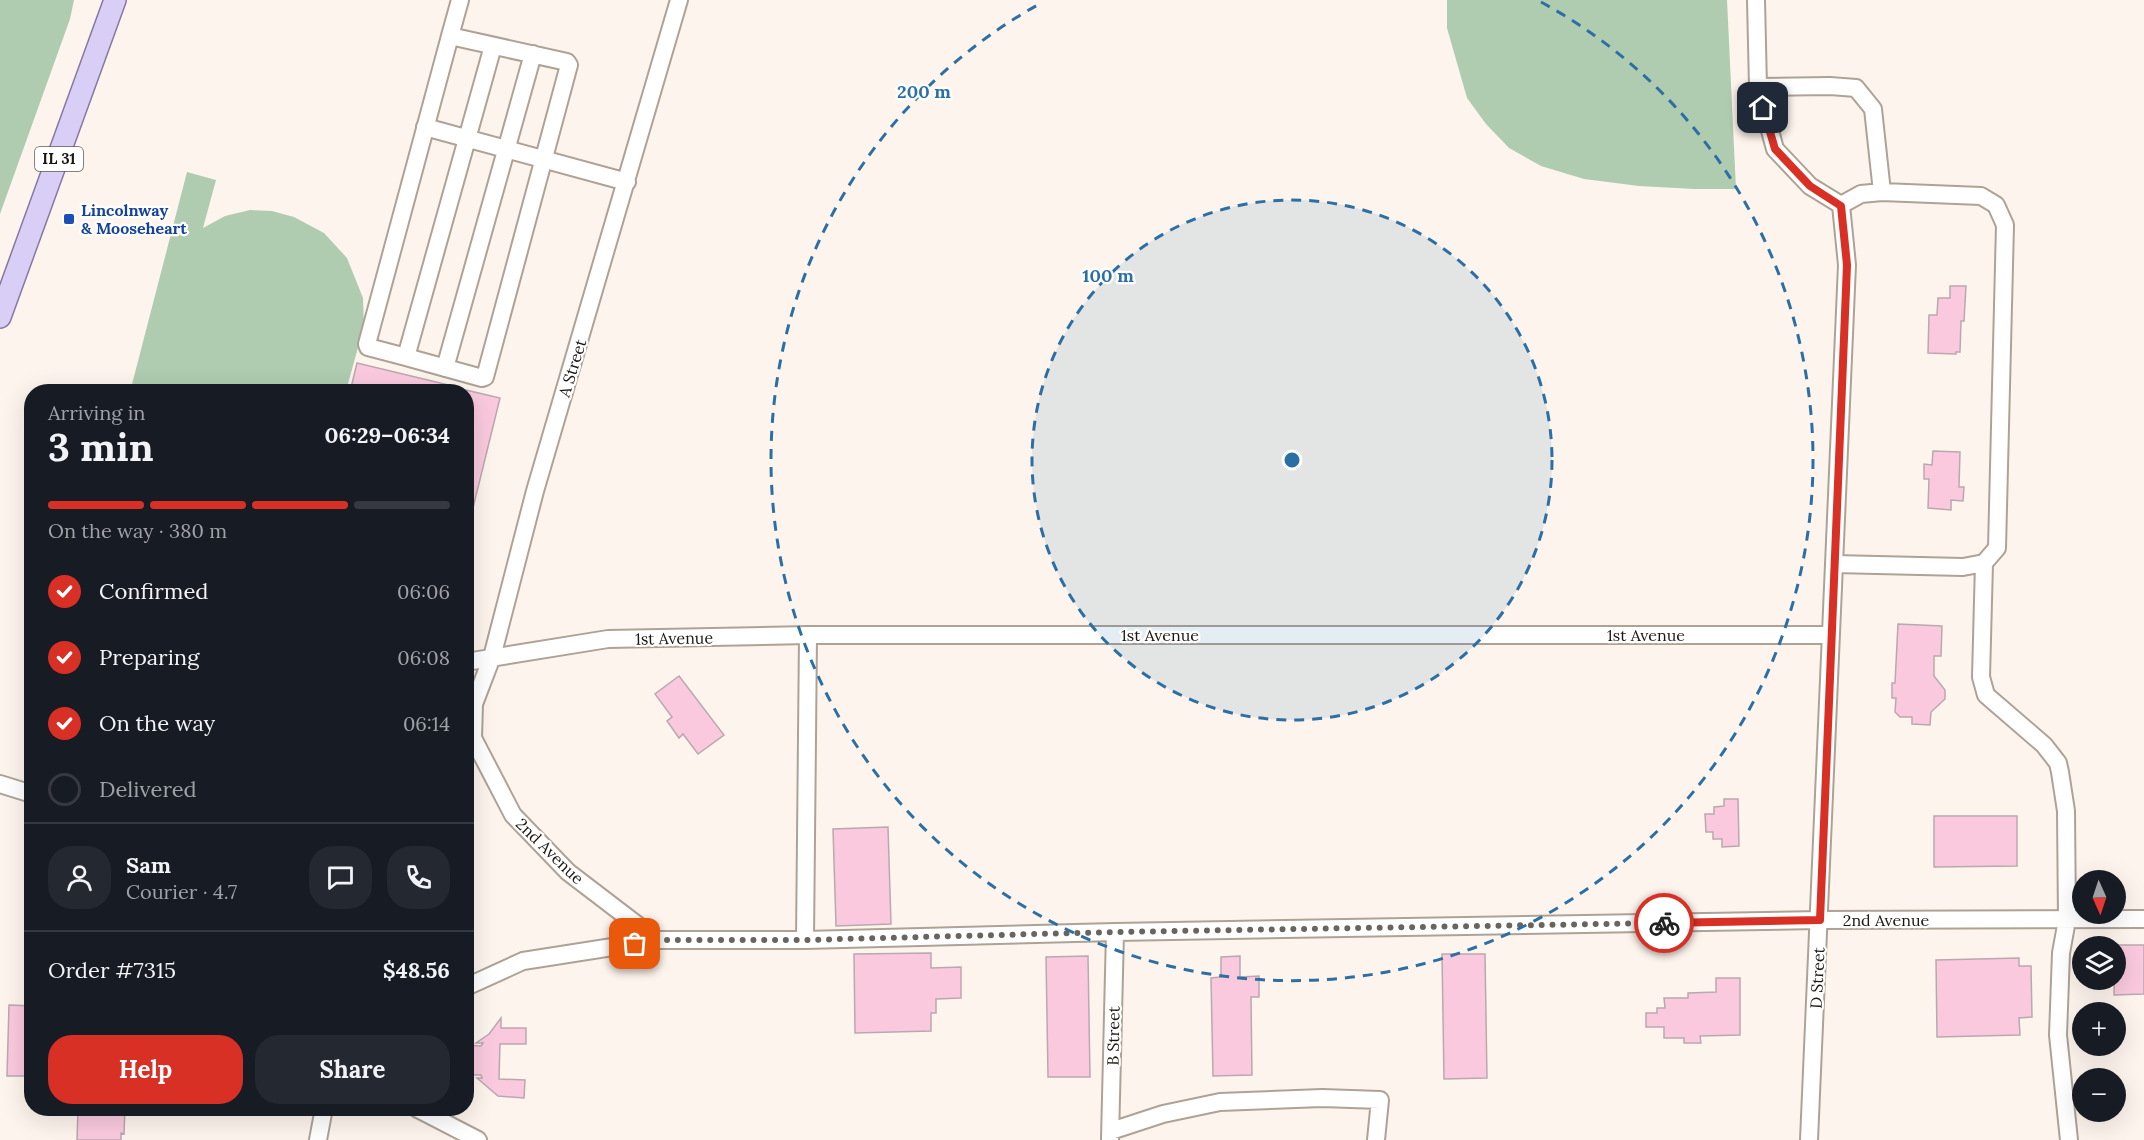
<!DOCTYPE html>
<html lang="en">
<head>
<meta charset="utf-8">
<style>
  body { margin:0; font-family:Lora,serif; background:#242831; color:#f1f3f6; height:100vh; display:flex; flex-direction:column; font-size:22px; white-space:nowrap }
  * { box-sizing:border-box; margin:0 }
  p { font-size:20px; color:#9ea1a6 }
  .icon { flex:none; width:33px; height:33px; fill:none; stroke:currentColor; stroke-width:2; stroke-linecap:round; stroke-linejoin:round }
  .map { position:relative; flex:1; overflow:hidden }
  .drawer { position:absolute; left:24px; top:384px; width:450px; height:732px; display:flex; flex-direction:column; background:#171b24; border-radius:24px; box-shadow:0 6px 24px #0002 }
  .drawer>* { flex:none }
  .needle { width:39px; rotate:177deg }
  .controls { position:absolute; left:2072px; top:870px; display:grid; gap:12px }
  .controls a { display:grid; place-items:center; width:54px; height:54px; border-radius:50%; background:#171b24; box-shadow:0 6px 24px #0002; font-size:30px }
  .pin { position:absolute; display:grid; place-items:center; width:51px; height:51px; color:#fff; margin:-26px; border-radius:12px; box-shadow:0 3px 9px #0006 }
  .courier { position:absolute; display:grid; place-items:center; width:60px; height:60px; margin:-30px; border:4px solid #d93025; border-radius:50%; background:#fff; color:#222; box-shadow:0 2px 8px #0007 }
  .summary em { font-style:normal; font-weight:800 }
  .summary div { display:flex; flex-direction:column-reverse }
  .summary { display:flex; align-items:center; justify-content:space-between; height:102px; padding:0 24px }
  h1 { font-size:39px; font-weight:800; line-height:45px }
  .bar { display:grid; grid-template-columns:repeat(4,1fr); gap:9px 6px; align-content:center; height:72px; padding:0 24px }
  .bar i { height:8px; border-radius:4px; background:#363941 }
  .bar .on { background:#d93025 }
  .bar p { grid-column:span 4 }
  .line { display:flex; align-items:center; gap:15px; padding:0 24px; border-top:2px solid #363941 }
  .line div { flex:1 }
  .round { display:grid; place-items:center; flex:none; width:63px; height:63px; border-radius:24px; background:#242831 }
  ol { padding:0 24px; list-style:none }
  li { display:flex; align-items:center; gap:18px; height:66px }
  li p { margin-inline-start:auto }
  li .icon { padding:6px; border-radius:50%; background:#d93025; color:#fff; stroke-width:4 }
  li:last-child { color:#9ea1a6 }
  li i { width:33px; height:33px; border:3px solid #363941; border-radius:50% }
  .button { display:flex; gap:12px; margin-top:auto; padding:12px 24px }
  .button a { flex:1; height:69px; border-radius:24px; background:#d93025; color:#fff; font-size:24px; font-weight:800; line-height:69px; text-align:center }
  .button a+a { background:#242831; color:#f1f3f6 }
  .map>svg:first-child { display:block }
</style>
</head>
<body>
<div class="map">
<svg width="2144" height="1140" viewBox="0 0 2144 1140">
  <rect width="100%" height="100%" fill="#fdf5ed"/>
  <path fill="#afccb0" d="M0,0H74L70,19L0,214Z
    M1447,0H1727L1736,189H1694L1639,186L1584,179L1541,166L1509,148L1486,124L1467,98L1447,28Z
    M187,172L216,180L203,228L225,216L250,210L272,211L294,217L324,233L347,258L363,298L364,326L346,391L130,392Z"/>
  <path fill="#fac9de" stroke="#baa8af" stroke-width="1.5" d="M1950,286H1966L1964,321H1961L1960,352H1956V354L1928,353L1929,315H1937L1938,298H1950Z
    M357,363L453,386L452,392H350Z
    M466,390L500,398L472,512H466Z
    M1933,451L1960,452L1959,487H1964L1963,501L1951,500V510L1928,508L1929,479H1924V464L1932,465Z
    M1898,624L1942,626L1941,656H1934V676L1945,690V699L1931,712L1930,725L1912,724V717H1900L1895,712L1896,698H1892V683H1895Z
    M679,676L724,735L698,754L683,734L679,738L667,721L672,717L655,694Z
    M1724,799H1738L1739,846L1722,847V839H1713V832H1706L1705,814H1714V807L1724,806Z
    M1934,816H2017V866L1934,867Z
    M888,827L891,924L836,926L833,829Z
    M2115,945H2144V994L2114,995Z
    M931,953V968L961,967V998L936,999V1013H931V1031L855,1033L854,954Z
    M1442,954H1485L1487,1078L1444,1079Z
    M1088,956L1090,1077H1048L1046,957Z
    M1240,956V977L1259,976V997H1251L1252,1075L1213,1076L1211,978L1221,977V957Z
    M2019,958V966H2031L2032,1017L2019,1018L2020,1035L1937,1037L1936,960Z
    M1716,978H1740V1035L1700,1036L1701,1043H1684V1038H1664V1027H1646V1013H1657V1008H1665L1664,998H1688V993L1716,992Z
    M9,1005L32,1006V1076H7Z
    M501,1018V1028H526V1044H500L499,1079L525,1080L524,1098L498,1096L477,1078H482L481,1075H466V1045L481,1046L483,1043H476L489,1034Z
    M78,1108H125L124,1134L121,1133V1140H77Z"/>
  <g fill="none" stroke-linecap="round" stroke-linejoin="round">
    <g stroke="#aea296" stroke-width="20">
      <path id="minor" d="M1756,0L1758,87L1775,149L1810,186L1841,205
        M450,36L367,344L368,347L406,357L493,46
        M1758,87L1830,86L1856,88L1873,109L1882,192
        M425,127L627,182
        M406,357L482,378L485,377L569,65L567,62L450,36L460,0
        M445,368L533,54
        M1984,563L1981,677L1986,695L2044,745L2058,763L2060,772L2066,811L2067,920L2061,953L2058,1035L2069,1140
        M1834,564L1963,567L1984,563L1997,548L2005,225L1996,205L1981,196L1882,192L1861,194L1841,205
        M466,662L608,639L808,635H1830
        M0,784L32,794
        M657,940L568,872L513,815L473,738L474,704L492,657L535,491L679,0
        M805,940L808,635
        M466,987L523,961L657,940H805L1115,932L1820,920L2144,919
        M416,1108L478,1140
        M1111,1131L1163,1114L1220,1102L1322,1098L1380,1100L1376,1140
        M1110,1139L1115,932
        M318,1140L324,1108
        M1809,1140L1847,265L1841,205"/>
    </g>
    <g stroke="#8679a1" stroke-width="24">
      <path id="major" d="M0,317L115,0"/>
    </g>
    <use href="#minor" stroke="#fff" stroke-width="16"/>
    <use href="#major" stroke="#d9cef5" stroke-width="21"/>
  </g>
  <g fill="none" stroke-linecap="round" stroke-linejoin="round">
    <path stroke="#6a645f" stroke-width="6" stroke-dasharray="0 10.8" d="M635,944L657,940H805L1115,932L1664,923"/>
    <path stroke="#d93025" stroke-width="8" d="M1664,923L1820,920L1847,265L1841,206L1810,186L1775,149L1763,108"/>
  </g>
  <circle cx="1292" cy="460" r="260" fill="#2c6fa4" fill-opacity=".12"/>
  <g fill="none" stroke="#2c6fa4" stroke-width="3" stroke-dasharray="10 8">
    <circle cx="1292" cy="460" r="260"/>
    <path d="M1541 2A521 521 0 1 1 1043 2"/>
  </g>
  <rect fill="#1a4fb4" stroke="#fff" stroke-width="2" x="63" y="213" width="12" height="12" rx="3"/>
  <g text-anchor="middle" stroke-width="4.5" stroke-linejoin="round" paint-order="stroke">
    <rect fill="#fff" stroke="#5f5c59" stroke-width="1.5" x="35" y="147" width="48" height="24" rx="4.5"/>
    <g font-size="15" font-weight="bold" fill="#1b1612">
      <text x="59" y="164">IL 31</text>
    </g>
    <g font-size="16" font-weight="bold" fill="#164399" stroke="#fff" text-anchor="start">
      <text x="81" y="216">Lincolnway<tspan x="81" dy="18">&amp; Mooseheart</tspan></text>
    </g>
    <g font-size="16" fill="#1b1612" stroke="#fff">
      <text transform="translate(572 368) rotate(-73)" y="6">A Street</text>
      <text x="1160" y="641">1st Avenue</text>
      <text x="1646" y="641">1st Avenue</text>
      <text transform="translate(674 638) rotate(-1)" y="6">1st Avenue</text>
      <text transform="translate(550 851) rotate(44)" y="6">2nd Avenue</text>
      <text x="1886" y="926">2nd Avenue</text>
      <text transform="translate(1817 978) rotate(-87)" y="6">D Street</text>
      <text transform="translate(1113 1036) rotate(-89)" y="6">B Street</text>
    </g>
  </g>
  <circle cx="1292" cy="460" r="9" fill="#2c6fa4" stroke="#fff" stroke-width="3"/>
  <g font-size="18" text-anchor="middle" font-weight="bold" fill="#2c6fa4" stroke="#fff" stroke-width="4.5" stroke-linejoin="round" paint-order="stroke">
    <text x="924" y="98">200 m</text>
    <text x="1108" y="282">100 m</text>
  </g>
</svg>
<div class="controls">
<a><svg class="needle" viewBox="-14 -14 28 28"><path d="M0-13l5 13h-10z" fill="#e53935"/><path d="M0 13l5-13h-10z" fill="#9ea1a6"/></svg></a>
<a><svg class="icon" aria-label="layers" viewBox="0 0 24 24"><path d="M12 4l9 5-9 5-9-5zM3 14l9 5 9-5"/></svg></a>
<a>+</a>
<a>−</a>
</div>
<div class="pin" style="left:635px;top:944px;background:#ea580c"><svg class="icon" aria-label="bag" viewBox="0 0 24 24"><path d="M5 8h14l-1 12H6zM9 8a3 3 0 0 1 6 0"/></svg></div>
<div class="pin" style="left:1763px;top:108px;background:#1f2937"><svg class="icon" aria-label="home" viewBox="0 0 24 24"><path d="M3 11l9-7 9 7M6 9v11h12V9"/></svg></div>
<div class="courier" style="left:1664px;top:923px"><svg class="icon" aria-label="bike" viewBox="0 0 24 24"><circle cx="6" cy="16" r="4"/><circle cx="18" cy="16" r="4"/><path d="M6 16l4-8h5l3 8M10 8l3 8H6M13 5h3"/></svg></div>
<section class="drawer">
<div class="summary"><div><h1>3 min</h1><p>Arriving in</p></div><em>06:29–06:34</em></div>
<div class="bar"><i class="on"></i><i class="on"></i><i class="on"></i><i></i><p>On the way · 380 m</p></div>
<ol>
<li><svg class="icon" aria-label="check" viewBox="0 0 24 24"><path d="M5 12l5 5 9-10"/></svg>Confirmed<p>06:06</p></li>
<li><svg class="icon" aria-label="check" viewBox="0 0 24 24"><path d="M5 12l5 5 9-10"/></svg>Preparing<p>06:08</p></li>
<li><svg class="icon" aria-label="check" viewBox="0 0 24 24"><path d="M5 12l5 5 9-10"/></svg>On the way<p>06:14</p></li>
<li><i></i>Delivered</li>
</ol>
<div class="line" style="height:108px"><a class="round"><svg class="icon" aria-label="person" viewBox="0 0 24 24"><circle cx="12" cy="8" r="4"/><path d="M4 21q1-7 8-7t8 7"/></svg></a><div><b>Sam</b><p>Courier · 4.7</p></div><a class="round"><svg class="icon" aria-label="chat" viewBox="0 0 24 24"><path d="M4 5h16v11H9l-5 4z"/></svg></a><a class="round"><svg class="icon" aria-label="phone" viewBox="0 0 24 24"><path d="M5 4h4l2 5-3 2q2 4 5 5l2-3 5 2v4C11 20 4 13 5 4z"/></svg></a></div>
<div class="line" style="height:78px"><div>Order #7315</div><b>$48.56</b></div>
<div class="button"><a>Help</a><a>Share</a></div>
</section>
</div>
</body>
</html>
